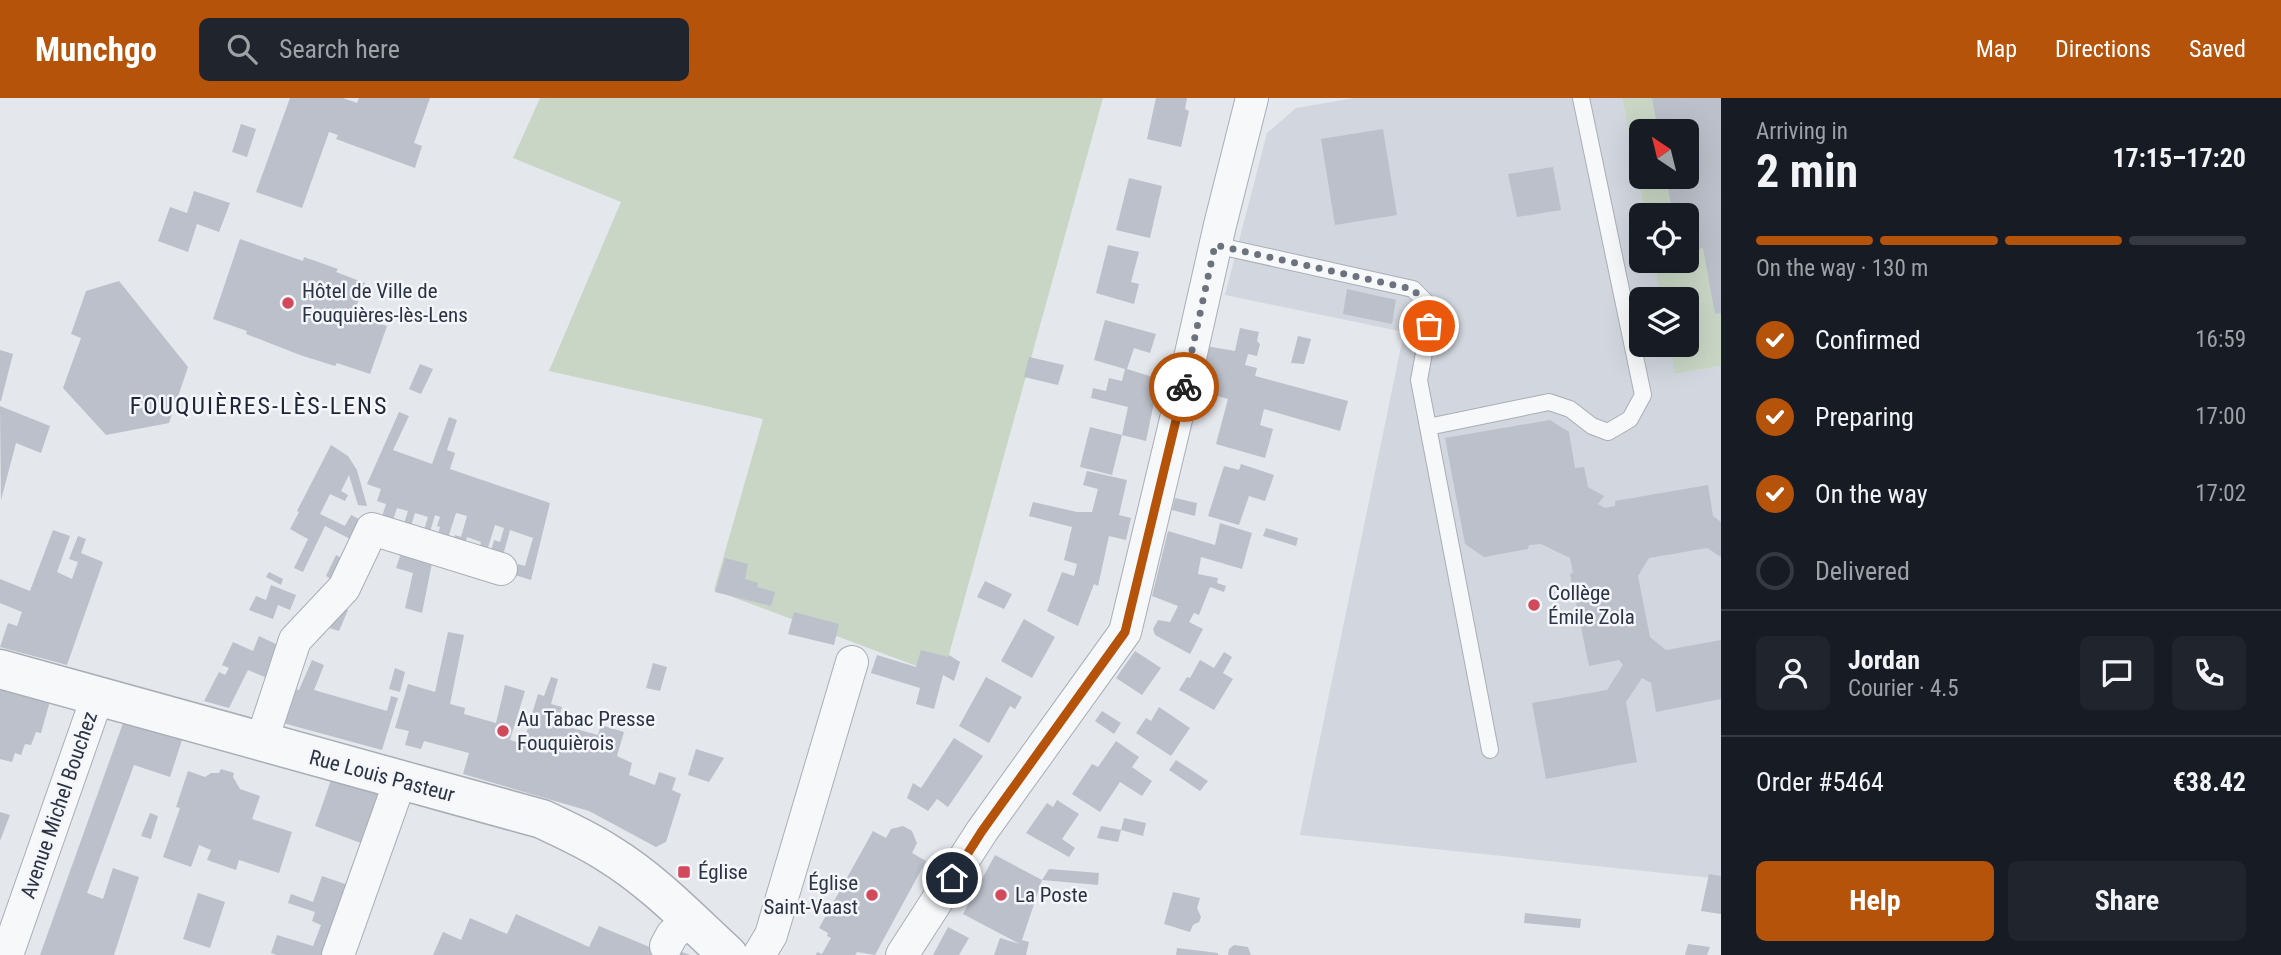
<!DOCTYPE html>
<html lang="en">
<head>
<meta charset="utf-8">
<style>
  body { margin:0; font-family:"Roboto Condensed",sans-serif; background:#20242c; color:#f1f3f6; height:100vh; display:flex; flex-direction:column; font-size:26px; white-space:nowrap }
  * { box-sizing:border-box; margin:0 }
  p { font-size:23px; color:#9ea1a6 }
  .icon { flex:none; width:38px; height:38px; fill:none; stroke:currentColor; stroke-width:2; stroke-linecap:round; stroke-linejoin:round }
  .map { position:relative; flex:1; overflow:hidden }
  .sheet { display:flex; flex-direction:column; background:#171b24; width:560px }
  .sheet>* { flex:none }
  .needle { width:46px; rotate:325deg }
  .buttons { position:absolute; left:1629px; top:21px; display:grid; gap:14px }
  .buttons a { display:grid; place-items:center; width:70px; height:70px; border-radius:10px; background:#171b24; box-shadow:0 7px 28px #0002; font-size:35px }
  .pin { position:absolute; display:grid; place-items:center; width:60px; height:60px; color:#fff; margin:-30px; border:4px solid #fff; border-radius:50%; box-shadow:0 2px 7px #0007 }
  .courier { position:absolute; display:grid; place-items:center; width:70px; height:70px; margin:-35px; border:5px solid #b45309; border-radius:50%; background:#fff; color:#222; box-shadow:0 2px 9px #0007 }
  .headline em { font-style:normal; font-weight:700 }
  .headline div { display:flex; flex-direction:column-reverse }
  .headline { display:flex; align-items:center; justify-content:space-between; height:119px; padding:0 35px }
  h1 { font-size:46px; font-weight:700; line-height:52px }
  .bar { display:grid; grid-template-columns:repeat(4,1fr); gap:10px 7px; align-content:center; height:84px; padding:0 35px }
  .bar i { height:9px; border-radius:5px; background:#363941 }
  .bar .active { background:#b45309 }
  .bar p { grid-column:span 4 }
  .line { display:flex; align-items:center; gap:18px; padding:0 35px; border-top:2px solid #363941 }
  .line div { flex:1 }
  .round { display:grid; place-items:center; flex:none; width:74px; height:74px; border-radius:10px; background:#20242c }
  ol { padding:0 35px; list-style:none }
  li { display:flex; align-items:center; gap:21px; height:77px }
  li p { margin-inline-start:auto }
  li .icon { padding:7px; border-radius:50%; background:#b45309; color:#fff; stroke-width:4 }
  li:last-child { color:#9ea1a6 }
  li i { width:38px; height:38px; border:4px solid #363941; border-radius:50% }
  .primary-button { display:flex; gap:14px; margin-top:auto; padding:14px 35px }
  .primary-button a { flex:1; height:80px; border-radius:10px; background:#b45309; color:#fff; font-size:28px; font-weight:700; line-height:80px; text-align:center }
  .primary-button a+a { background:#20242c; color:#f1f3f6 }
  header { display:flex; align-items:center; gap:42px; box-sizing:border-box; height:98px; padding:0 35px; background:#b45309; color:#fff }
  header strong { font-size:33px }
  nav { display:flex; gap:38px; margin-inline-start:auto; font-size:24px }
  .search { width:490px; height:63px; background:#20242c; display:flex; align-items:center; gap:18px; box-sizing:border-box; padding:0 24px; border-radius:10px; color:#9ea1a6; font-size:26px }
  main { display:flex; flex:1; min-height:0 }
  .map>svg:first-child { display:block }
</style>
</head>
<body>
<header>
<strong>Munchgo</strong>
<div class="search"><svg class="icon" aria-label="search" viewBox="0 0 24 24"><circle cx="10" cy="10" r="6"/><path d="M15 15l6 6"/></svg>Search here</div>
<nav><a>Map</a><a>Directions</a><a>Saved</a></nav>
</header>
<main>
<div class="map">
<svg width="1721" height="857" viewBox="0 0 1721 857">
  <rect width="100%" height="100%" fill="#e4e7ec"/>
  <path fill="#d2d6de" d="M1355,0H1622L1645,117H1642V163H1653L1661,201H1642V247H1670L1676,276L1721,268V781L1300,737L1404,234L1225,197L1267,35L1296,10Z"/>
  <path fill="#c9d6c5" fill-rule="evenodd" d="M540,0H1103L943,578L714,492L763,321L549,273L621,104L513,60Z
    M1622,0H1721V268L1675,276L1670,247H1687V201H1661L1653,163H1687V117H1645ZM1642,33H1687V79H1642Z"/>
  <path fill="#bbc0ca" d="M290,0H343L357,5L359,0H430L414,45L422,48L415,70L336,41L338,37L329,34L302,110L256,94Z
    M1156,0H1187L1185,11L1189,13L1181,49L1147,41Z
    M1652,0H1721V215L1715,216L1703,150L1687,153V117H1673L1666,79H1687V33H1658Z
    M241,26L256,31L247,59L232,54Z
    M1383,31L1397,117L1335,127L1321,41Z
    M1553,69L1561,112L1517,119L1508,76Z
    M1129,80L1162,88L1150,140L1116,132Z
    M194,93L230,105L219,134L197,126L188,154L158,143L170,109L187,115Z
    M240,141L303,163L304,159L338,171L336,174L365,185L353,217L387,228L370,276L337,265L335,268L300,257L246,236L247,233L213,221Z
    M1108,147L1139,154L1131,184L1139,186L1134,206L1096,195Z
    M1651,163H1673V164L1652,168Z
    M119,183L188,269L169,325L106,337L63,290L81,240L71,236L86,193Z
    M1347,191L1396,202L1392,226L1343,216Z
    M1105,222L1156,236L1150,255L1134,250L1127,271L1159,281L1146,343L1122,337L1128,309L1091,300L1093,290L1106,293L1109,280L1122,283L1125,271L1094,262Z
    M1240,230L1259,234L1257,243L1260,246L1257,258L1248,256L1245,267L1257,270L1255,278L1348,303L1340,333L1264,311L1260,327L1273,331L1265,360L1216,346L1228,301L1197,292L1206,248L1235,253Z
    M1298,238L1311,241L1304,266L1291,265Z
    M0,252L13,256L1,303H0Z
    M1029,259L1064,267L1058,287L1024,279Z
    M420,266L433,271L421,296L409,291Z
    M0,308L50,328L41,355L16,345L1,402Z
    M399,314L409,318L393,352L432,366L449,319L457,322L447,352L455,355L450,371L550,405L531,482L515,477L518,466L525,468L533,440L510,432L502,461L490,457L494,442L500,444L504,430L495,427L486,456L479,453L481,444L467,439L464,449L453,445L455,437L461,439L467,418L456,415L447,443L437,440L440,429L437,428L440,419L435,417L429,437L423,435L428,419L415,415L410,431L403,429L408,413L397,410L392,425L381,422L386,406L377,403L381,391L367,386Z
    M1550,322L1569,334L1575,370L1584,369L1588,389L1604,398L1598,406L1605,410L1615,408V403L1708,387L1713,418L1721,424V459L1707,450L1649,460L1638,478L1650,539L1666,552L1721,542V601L1656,614L1651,585L1642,580L1626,604L1637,664L1546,681L1532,605L1607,592L1623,567L1619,562L1589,568L1570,476L1573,475L1570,460L1541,446L1529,447L1528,451L1484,459L1465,446L1445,340Z
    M1090,329L1122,337L1112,377L1080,369Z
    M331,347L348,358L357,372L367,408L358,407L349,377L341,393L348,397L345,403L330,396L320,416L345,428L351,417L359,421L362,428L354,443L325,428L303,474L294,470L308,441L290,431L299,414L297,413Z
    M1241,366L1274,377L1265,403L1249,398L1239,427L1208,418L1224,368L1239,372Z
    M1087,373L1127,382L1119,417L1131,420L1126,442L1109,438L1098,488L1094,486L1078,528L1047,513L1062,474L1074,478L1077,466L1064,462L1072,429L1029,418L1033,404L1077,414H1092L1098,391L1083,387Z
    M1175,400L1197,405L1195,418L1172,412Z
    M1220,425L1252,435L1242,471L1201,459L1198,476L1218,480L1217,485L1226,488L1224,494L1210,489L1199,517L1194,515L1189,524L1203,531L1190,556L1155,537L1153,531L1158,522L1170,524L1178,508L1152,498L1168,433L1215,447Z
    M1266,430L1298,440L1296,448L1263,438Z
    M53,432L70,438L57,474L72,481L78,464L69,461L78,438L86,441L81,455L103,464L67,567L0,549L8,525L17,528L22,514L0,505V481L30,493Z
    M403,449L433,460L422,515L405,510L413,475L396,470Z
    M336,457L345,462L334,483L326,478Z
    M725,460L748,466L745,481L758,485L757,489L775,494L771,508L715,494Z
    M269,474L283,481L281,487L266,479Z
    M985,483L1012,496L1004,511L977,499Z
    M271,487L296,497L290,512L278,507L273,521L249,512L256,498L266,502Z
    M338,508L348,512L339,533L323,528Z
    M794,514L839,526L834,547L788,536Z
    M1024,521L1055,539L1032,580L1001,563Z
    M448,534L464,537L450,606L465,610L464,616L496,625L505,587L525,593L510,642L523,646L538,596L544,598L551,579L558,581L551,606L562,609L557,626L598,637L601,627L624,634L617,658L632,665L629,677L655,687L659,674L676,680L672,692L681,696L666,744L656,749L589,713L463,676L469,655L424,643L421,651L405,647L409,633L395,630L408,586L435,594Z
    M259,538L284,550L272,582L248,572L229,610L204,603L219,574L225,577L229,570L222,567L233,544L253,553Z
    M921,552L948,559L949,557L960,564L954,583L943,577L934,611L916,606L920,590L871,575L877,557L916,569Z
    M1135,553L1161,570L1142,597L1116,580Z
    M1224,554L1232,559L1223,575L1233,581L1214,612L1179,592L1187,579L1190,580L1200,562L1214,570Z
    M312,562L324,567L314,592L387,613L391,598L398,600L382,652L272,622L291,590L299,592Z
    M653,565L667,569L660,593L646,590Z
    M395,570L405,574L400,594L389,591Z
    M986,579L1022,599L1015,611L1010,608L989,645L959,628Z
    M0,588L50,603L41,635L36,634L31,647L25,646L21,657L15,655L12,664L0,661Z
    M1159,609L1190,630L1171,658L1136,635L1146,620L1151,623Z
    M1102,613L1121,625L1114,636L1095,623Z
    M123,625L182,642L170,679L134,667L87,795L103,801L113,770L139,779L114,857H40Z
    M954,640L983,658L948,709L937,701L928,713L907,700L913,685L921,690Z
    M1116,643L1139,659L1132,669L1152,683L1142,698L1120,684L1100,714L1072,696L1092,666L1098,669Z
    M696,651L724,660L709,684L688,677Z
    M1176,662L1208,683L1200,693L1169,672Z
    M221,671L234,675L233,679L240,691L260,698L252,721L292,734L279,775L239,762L236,772L207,762L211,752L199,747L191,769L163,759L180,710L176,709L188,673L205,679L211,675H219Z
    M331,682L387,698L369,748L315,728Z
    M1057,702L1079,716L1062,741L1075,750L1069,759L1026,735L1047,705L1053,709Z
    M0,714L10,717L0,743Z
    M150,715L158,718L151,741L141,738Z
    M1124,720L1146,725L1143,738L1121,732Z
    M903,728L912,733L917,745L912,755L926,763L875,857L857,854L855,857H816L817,854L822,856L831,840L827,838L828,835L819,830L873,733L886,740L891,731Z
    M1101,728L1121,732L1118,744L1097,740Z
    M995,757L1042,782L1022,842L1029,844L1026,857H994L1000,840L1020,846L963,816L969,805L966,798L969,792L976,779L982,781Z
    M1049,771L1099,775L1098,787L1042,782Z
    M1709,776L1721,778V816L1701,813Z
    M322,778L354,789L330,857H277L271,855L277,837L313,848L321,827L312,823L315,814L288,805L291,796L313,804Z
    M1173,794L1200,800L1197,810L1201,819L1199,824L1193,827L1190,834L1164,826Z
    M198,795L225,804L210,850L183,841Z
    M1525,815L1581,821L1580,830L1524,825Z
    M516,816L589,849L599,828L652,850L666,848L690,857H433L443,834L461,842L470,820L507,836Z
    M948,829L969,840L959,857H933Z
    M1688,846L1710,849L1707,857H1685Z
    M1234,847L1248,849L1251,857H1228L1229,851Z
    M1177,850L1218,855V857H1176Z"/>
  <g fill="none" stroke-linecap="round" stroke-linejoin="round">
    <g stroke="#a9aeb7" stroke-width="18">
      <path id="service" d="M1215,147L1413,191L1426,204L1429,228L1419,282L1490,652
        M1428,329L1549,304L1570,311L1592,328L1608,334L1630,321L1643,297L1581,0"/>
    </g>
    <g stroke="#a9aeb7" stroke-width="34">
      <path id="minor" d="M261,645L295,542L344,490L372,431L501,471
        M666,848L672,837L689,821
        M7,857L98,597
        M338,857L400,683
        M759,857L771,837L852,564
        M902,857L982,733L1125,534L1178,313L1220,127L1252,0"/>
    </g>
    <g stroke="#a9aeb7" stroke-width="41">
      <path id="tertiary" d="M0,571L542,721C565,732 588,742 609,756C653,783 690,822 728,857"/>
    </g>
    <use href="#service" stroke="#f7f8fa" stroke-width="16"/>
    <use href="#minor" stroke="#f7f8fa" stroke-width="32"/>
    <use href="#tertiary" stroke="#f7f8fa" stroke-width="38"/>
  </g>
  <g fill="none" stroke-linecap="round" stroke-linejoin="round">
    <path stroke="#6c737f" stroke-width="7" stroke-dasharray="0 12.6" d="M1184,289L1215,147L1412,191L1426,204L1429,228"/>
    <path stroke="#b45309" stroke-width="9" d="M952,780L982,733L1125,534L1184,289"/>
  </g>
  <g fill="#d1495b" stroke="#f4f6f9" stroke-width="2.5">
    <circle cx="288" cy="205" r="7"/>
    <circle cx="1534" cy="507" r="7"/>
    <circle cx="503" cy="633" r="7"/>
    <rect x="677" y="767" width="14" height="14" rx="3.5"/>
    <circle cx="872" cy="797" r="7"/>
    <circle cx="1001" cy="797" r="7"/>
  </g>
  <g text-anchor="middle" stroke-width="5" stroke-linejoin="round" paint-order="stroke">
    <g font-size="21" fill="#2b3445" stroke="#f4f6f9" text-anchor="start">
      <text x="302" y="200">Hôtel de Ville de<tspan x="302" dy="24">Fouquières-lès-Lens</tspan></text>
      <text x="1548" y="502">Collège<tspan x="1548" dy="24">Émile Zola</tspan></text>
      <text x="517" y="628">Au Tabac Presse<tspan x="517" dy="24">Fouquièrois</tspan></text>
      <text x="698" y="781">Église</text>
      <text x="858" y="792" text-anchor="end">Église<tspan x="858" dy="24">Saint-Vaast</tspan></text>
      <text x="1015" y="804">La Poste</text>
    </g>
    <g font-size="21" fill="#2b3445" stroke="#f4f6f9">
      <text transform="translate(382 678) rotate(15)" y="7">Rue Louis Pasteur</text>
      <text transform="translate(59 707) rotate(-71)" y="7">Avenue Michel Bouchez</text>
    </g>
    <g font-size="24" letter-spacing="2" fill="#1d2536" stroke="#f4f6f9">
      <text x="259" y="316">FOUQUIÈRES-LÈS-LENS</text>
    </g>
  </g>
</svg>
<div class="buttons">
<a><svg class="needle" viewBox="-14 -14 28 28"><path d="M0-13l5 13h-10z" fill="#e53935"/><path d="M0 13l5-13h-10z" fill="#9ea1a6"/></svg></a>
<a><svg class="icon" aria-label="locate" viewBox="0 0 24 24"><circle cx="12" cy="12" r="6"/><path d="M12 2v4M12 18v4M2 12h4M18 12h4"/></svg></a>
<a><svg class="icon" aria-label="layers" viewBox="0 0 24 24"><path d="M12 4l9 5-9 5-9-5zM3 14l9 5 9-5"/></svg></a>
</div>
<div class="pin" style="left:1429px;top:228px;background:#ea580c"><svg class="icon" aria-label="bag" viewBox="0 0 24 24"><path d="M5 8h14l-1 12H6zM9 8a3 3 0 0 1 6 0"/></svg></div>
<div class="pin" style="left:952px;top:780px;background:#1f2937"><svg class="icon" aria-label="home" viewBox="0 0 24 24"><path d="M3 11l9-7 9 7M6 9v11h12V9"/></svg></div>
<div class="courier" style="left:1184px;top:289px"><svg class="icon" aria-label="bike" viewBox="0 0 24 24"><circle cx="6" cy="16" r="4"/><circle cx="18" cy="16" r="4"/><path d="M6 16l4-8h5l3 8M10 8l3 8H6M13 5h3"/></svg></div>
</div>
<section class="sheet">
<div class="headline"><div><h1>2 min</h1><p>Arriving in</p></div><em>17:15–17:20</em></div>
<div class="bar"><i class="active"></i><i class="active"></i><i class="active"></i><i></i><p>On the way · 130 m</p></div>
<ol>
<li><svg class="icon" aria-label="check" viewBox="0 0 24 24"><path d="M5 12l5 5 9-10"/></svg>Confirmed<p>16:59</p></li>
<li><svg class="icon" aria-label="check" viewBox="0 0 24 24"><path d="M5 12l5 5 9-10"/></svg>Preparing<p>17:00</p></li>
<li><svg class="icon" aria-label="check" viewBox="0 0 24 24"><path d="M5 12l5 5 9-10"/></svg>On the way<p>17:02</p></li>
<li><i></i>Delivered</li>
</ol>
<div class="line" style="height:126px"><a class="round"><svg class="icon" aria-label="person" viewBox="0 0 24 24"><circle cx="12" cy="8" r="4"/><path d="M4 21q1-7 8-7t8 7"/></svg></a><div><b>Jordan</b><p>Courier · 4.5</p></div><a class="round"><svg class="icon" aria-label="chat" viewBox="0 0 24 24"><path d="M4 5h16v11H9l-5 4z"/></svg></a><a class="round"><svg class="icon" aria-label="phone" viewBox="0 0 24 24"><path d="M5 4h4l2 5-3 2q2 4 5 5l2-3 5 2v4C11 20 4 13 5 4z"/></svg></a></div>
<div class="line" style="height:91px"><div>Order #5464</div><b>€38.42</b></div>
<div class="primary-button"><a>Help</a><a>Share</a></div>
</section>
</main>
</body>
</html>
